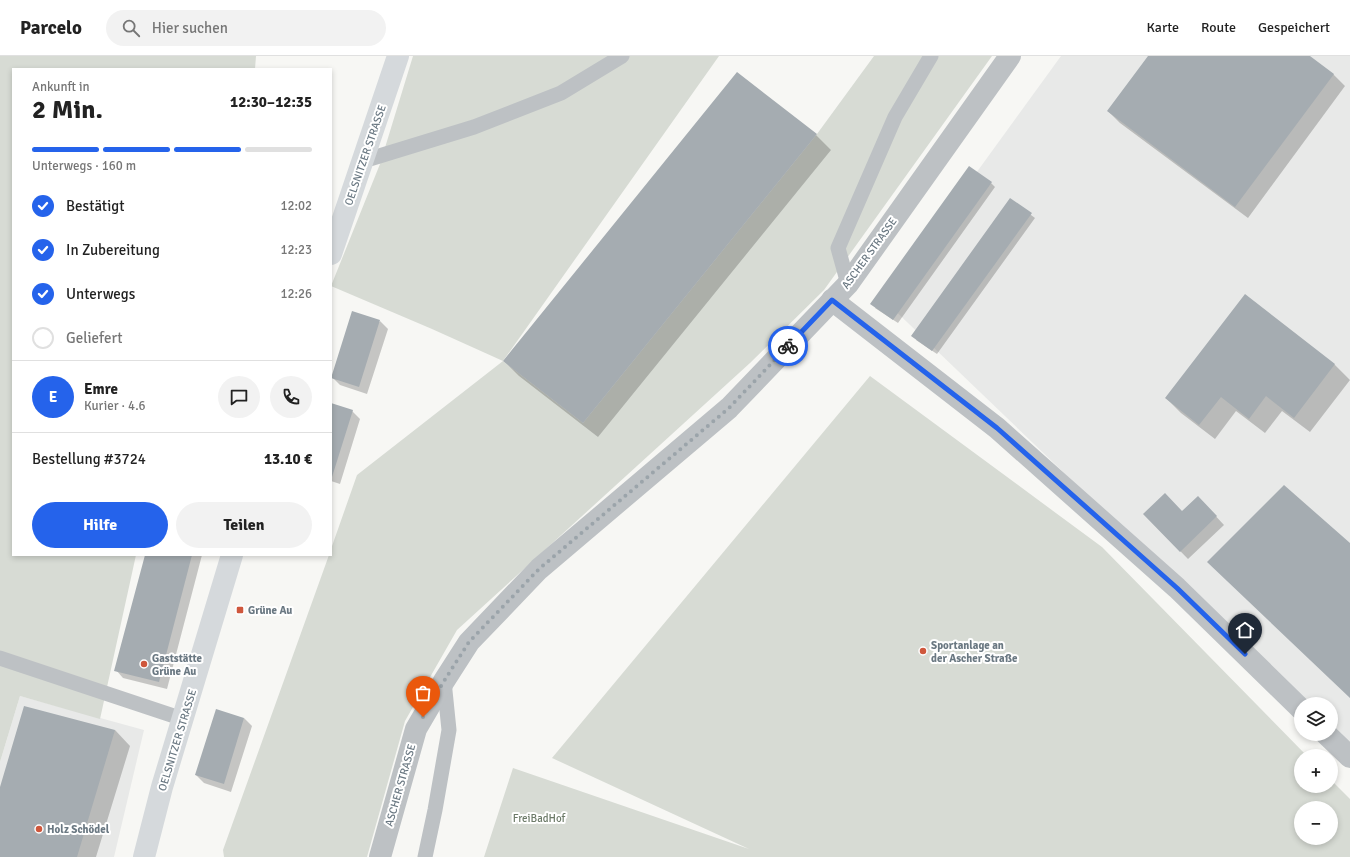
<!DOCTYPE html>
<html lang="de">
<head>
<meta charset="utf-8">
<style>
  body { margin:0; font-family:Signika,sans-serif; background:#f2f2f2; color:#222; height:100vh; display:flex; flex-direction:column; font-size:15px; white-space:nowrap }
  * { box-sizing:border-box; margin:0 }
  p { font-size:13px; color:#767676 }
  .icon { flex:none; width:22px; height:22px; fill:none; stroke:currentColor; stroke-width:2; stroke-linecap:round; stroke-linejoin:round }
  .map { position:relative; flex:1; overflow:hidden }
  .sheet { position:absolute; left:12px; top:12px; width:320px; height:488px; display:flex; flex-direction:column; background:#fff; border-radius:0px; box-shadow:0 2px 6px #0003 }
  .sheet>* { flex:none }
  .tools { position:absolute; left:1294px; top:641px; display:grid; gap:8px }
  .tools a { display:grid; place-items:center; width:44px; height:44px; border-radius:50%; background:#fff; box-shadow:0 2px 6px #0003; font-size:20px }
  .pin { position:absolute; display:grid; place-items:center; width:34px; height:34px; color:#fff; margin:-41px -17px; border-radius:50% 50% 50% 0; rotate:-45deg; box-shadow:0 0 4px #0007 }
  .pin .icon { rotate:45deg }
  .courier { position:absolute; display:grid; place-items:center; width:40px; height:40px; margin:-20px; border:3px solid #2563eb; border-radius:50%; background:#fff; color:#222; box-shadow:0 1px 5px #0007 }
  .overview em { font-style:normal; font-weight:700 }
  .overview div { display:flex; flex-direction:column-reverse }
  .overview { display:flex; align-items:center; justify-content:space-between; height:68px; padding:0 20px }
  h1 { font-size:26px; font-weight:700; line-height:30px }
  .bar { display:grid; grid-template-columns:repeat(4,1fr); gap:6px 4px; align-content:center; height:48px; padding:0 20px }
  .bar i { height:5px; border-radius:3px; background:#e0e0e0 }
  .bar .selected { background:#2563eb }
  .bar p { grid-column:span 4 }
  .line { display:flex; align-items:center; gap:10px; padding:0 20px; border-top:1px solid #e0e0e0 }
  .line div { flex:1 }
  .round { display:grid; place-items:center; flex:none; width:42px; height:42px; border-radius:21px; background:#f2f2f2 }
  ol { padding:0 20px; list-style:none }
  li { display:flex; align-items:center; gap:12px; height:44px }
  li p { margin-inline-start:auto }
  li .icon { padding:4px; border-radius:50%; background:#2563eb; color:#fff; stroke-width:4 }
  li:last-child { color:#767676 }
  li i { width:22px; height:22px; border:2px solid #e0e0e0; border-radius:50% }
  .action { display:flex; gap:8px; margin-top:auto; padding:8px 20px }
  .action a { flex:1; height:46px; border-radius:24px; background:#2563eb; color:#fff; font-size:16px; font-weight:700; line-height:46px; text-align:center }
  .action a+a { background:#f2f2f2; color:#222 }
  header { display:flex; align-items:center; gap:24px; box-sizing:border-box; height:56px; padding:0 20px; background:#fff; border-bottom:1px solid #e0e0e0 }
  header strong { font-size:19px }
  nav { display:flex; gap:22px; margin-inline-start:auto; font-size:14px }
  .search { width:280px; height:36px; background:#f2f2f2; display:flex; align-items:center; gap:10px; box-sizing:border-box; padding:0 14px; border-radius:22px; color:#767676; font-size:15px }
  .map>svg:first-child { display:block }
</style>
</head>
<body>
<header>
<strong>Parcelo</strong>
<div class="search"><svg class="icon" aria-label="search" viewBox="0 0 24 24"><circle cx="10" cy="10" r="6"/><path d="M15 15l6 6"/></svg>Hier suchen</div>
<nav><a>Karte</a><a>Route</a><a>Gespeichert</a></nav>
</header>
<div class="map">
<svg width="1350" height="801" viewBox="0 0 1350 801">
  <rect width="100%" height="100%" fill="#f7f7f4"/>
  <path fill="#e8e9e8" d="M1061,0H1350V692L1331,673V648H1305L884,244Z
    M20,640L144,674L114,801H0V706Z"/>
  <path fill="#d7dbd4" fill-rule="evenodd" d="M0,0H256L255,13H13V499H136L100,663L20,640L0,706Z
    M413,0H719L503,305L583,367L817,78L874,0H992L824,234L750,307L457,574L405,665L367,801H224L223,794L329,499H331V493L357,419L503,305L432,273L331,230L380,108Z
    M870,320L1102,491L1307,700H1301V730H1331V724L1350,743V801H484L513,712L749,793L552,702ZM1301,752H1331V782H1301Z"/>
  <path fill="#0003" d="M1149,0H1308L1333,18L1345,30L1248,162L1120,67L1108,55Z
    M816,79L831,94L598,381L519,320L504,305Z
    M991,127L995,131L898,267L875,252Z
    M1011,144L1035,162L937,298L916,284Z
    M1245,240L1335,309L1350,324L1310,376L1282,355L1265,377L1236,355L1215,383L1181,357L1166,342Z
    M380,265L388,273L367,338L340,329L332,321Z
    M331,348L352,355L360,363L340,428L331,425Z
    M1198,441L1224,469L1188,503L1144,458L1182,456Z
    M146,499H202L167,633L123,622L116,614Z
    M244,662L252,670L231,736L204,727L196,719Z
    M115,674L130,690L96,801H0V734Z"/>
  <path fill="#a5acb1" d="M1148,0H1310L1334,18L1235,151L1107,55Z
    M737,16L817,78L583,367L503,305Z
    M969,110L992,126L893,264L870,248Z
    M1010,142L1032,157L932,295L911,280Z
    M1245,238L1335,308L1294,362L1266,340L1249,363L1221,341L1199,369L1165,342Z
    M352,255L380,264L359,331L331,322Z
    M331,347L353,354L332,421L331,420Z
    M1284,429L1350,487V642L1207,506Z
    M1165,437L1182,455L1198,440L1217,460L1180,496L1143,458Z
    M145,499H192L159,626L114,615Z
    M24,650L115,674L77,801H0V731Z
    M216,653L244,662L224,728L195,719Z"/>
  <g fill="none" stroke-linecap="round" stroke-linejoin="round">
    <path stroke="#bdc1c4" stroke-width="15" d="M363,105L474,71L561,37L622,0
      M848,228L838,192L895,61L931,0
      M0,602L183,663
      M425,801L435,754L449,674L444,625"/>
    <path stroke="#bdc1c4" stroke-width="22" d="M832,244L997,372L1177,532L1301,653
      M1326,678L1350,701"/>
    <path stroke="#bdc1c4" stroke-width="22" d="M380,801L416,673L444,625L469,586L539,513L729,352L848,228L1010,0"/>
    <path stroke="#d5d9dc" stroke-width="22" d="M331,198L398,0
      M144,801L162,731L232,499"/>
  </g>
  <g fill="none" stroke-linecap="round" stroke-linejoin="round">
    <path stroke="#9ba4aa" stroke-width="4" stroke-dasharray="0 7.2" d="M423,661L444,625L469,586L539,513L729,352L788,290"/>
    <path stroke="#2563eb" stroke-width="5" d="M788,290L832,244L997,372L1177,532L1245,598"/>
  </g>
  <g fill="#cf573c" stroke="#fff" stroke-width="1.5">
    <rect x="236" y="550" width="8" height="8" rx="2"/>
    <circle cx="923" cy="595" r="4"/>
    <circle cx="144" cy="608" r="4"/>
    <circle cx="39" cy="773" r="4"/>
  </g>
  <g text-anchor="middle" stroke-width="4" stroke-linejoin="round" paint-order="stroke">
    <g font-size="11" fill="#6a7882" stroke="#fff">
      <text transform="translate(365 99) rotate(-71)" y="4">OELSNITZER STRASSE</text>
      <text transform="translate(869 197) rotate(-54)" y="4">ASCHER STRASSE</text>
      <text transform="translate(177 684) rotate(-73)" y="4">OELSNITZER STRASSE</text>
      <text transform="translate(400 729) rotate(-74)" y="4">ASCHER STRASSE</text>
    </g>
    <g font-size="11" font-weight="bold" fill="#6a7882" stroke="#fff" text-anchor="start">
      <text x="248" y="558">Grüne Au</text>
      <text x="931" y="593">Sportanlage an<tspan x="931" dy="13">der Ascher Straße</tspan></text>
      <text x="152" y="606">Gaststätte<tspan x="152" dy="13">Grüne Au</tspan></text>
      <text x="47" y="777">Holz Schödel</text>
    </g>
    <g font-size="11" fill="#6c7a68" stroke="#fff">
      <text x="539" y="766">FreiBadHof</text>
    </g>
  </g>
</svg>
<div class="tools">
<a><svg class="icon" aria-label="layers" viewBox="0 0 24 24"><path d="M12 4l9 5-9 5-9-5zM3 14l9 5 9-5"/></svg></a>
<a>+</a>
<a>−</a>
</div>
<div class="pin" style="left:423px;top:661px;background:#ea580c"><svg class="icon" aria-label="bag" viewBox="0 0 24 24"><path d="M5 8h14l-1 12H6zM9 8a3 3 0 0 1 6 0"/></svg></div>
<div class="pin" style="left:1245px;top:598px;background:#1f2937"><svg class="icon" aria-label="home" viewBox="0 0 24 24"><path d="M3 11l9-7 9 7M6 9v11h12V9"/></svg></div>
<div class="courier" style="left:788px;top:290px"><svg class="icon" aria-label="bike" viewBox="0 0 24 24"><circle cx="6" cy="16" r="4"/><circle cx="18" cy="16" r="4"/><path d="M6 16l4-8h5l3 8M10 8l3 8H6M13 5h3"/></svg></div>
<section class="sheet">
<div class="overview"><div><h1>2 Min.</h1><p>Ankunft in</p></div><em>12:30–12:35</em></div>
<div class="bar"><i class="selected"></i><i class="selected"></i><i class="selected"></i><i></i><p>Unterwegs · 160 m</p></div>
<ol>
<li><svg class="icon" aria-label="check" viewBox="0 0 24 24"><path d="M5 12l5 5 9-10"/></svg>Bestätigt<p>12:02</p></li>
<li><svg class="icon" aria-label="check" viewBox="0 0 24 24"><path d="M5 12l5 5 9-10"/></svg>In Zubereitung<p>12:23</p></li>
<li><svg class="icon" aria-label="check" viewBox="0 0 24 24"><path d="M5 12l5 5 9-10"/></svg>Unterwegs<p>12:26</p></li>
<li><i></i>Geliefert</li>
</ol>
<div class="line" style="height:72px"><b class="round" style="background:#2563eb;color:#fff">E</b><div><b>Emre</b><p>Kurier · 4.6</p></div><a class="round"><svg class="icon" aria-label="chat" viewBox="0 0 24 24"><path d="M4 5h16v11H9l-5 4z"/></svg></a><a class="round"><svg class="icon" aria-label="phone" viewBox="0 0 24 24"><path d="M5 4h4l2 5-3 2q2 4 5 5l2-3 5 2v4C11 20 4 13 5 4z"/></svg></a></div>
<div class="line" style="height:52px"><div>Bestellung #3724</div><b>13.10 €</b></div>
<div class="action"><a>Hilfe</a><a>Teilen</a></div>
</section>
</div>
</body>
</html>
